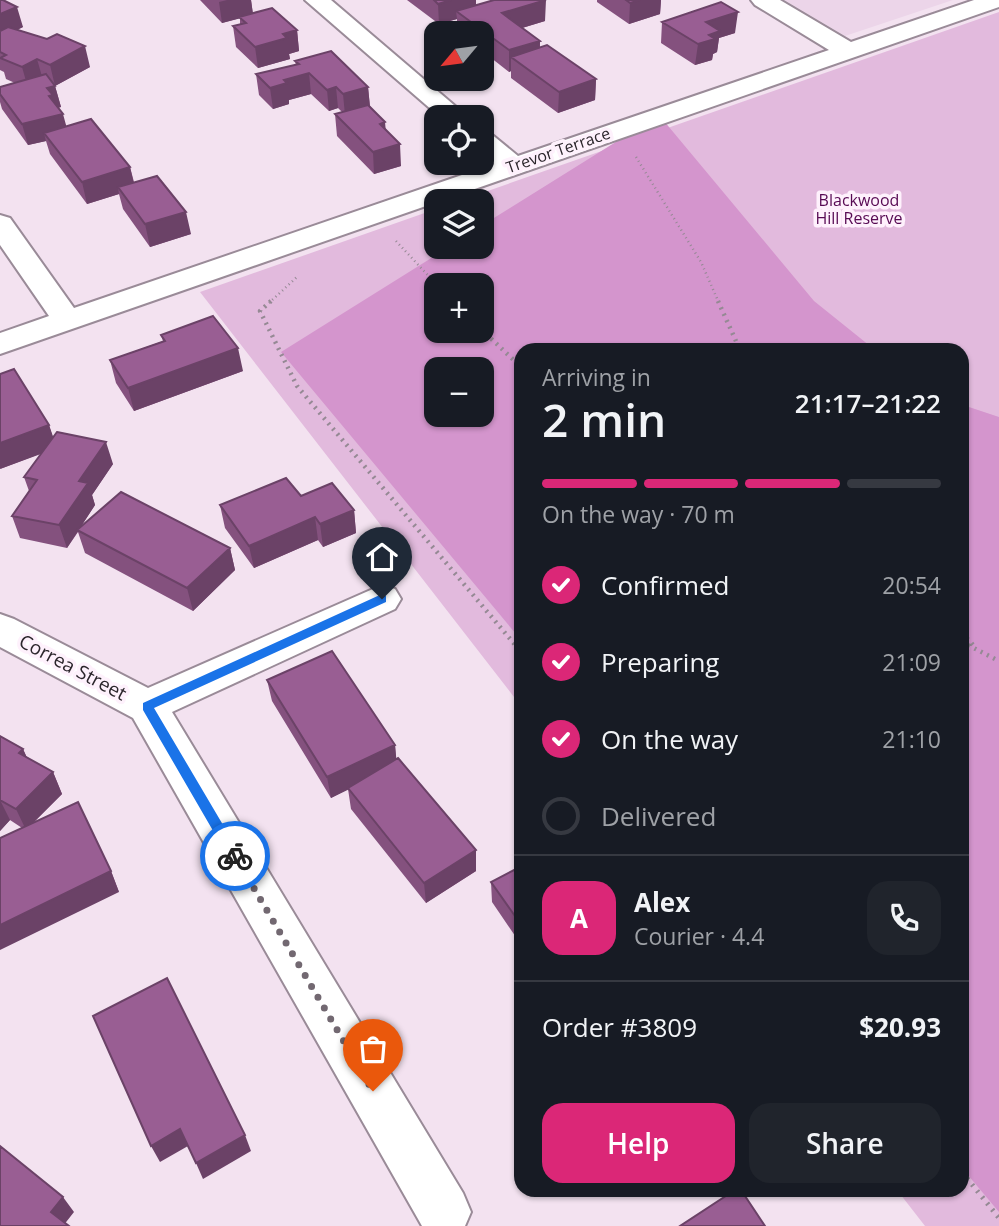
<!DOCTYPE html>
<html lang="en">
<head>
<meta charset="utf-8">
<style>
  body { margin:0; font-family:"Open Sans",sans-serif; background:#20242c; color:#f1f3f6; height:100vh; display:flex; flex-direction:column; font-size:26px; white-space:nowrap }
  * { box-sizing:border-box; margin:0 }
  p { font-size:23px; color:#9ea1a6 }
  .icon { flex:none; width:38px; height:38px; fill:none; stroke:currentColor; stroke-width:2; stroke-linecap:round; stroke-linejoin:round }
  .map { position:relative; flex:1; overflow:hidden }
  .drawer { position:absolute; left:514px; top:343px; width:455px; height:854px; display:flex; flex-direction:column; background:#171b24; border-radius:21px; box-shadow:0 2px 5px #0004 }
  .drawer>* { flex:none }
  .needle { width:46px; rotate:241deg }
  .tools { position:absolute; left:424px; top:21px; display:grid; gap:14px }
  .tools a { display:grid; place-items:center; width:70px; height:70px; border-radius:14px; background:#171b24; box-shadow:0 2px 5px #0004; font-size:35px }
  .pin { position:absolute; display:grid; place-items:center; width:60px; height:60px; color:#fff; margin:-72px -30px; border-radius:50% 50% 50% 0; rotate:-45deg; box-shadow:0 0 7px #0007 }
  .pin .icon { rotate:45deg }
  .courier { position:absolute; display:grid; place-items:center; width:70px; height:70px; margin:-35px; border:5px solid #1a73e8; border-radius:50%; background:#fff; color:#222; box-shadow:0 2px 9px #0007 }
  .summary em { font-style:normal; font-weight:600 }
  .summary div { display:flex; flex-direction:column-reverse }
  .summary { display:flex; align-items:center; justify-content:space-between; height:119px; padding:0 28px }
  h1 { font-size:46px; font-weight:600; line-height:52px }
  .bar { display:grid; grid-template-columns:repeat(4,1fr); gap:10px 7px; align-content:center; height:84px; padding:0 28px }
  .bar i { height:9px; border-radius:5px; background:#363941 }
  .bar .active { background:#db2777 }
  .bar p { grid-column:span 4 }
  .line { display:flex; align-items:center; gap:18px; padding:0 28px; border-top:2px solid #363941 }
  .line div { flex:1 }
  .round { display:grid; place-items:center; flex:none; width:74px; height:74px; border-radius:21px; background:#20242c }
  ol { padding:0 28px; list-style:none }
  li { display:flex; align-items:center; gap:21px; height:77px }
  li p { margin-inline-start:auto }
  li .icon { padding:7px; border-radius:50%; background:#db2777; color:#fff; stroke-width:4 }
  li:last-child { color:#9ea1a6 }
  li i { width:38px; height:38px; border:4px solid #363941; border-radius:50% }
  .primary-button { display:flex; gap:14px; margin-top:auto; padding:14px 28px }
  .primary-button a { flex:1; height:80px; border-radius:21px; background:#db2777; color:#fff; font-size:28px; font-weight:600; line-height:80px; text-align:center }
  .primary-button a+a { background:#20242c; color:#f1f3f6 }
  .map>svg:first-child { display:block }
</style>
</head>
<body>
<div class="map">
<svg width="999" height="1226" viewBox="0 0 999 1226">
  <rect width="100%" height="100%" fill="#f3e2f0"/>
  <path fill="#ecd5e9" d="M784,0H953L845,36Z"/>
  <path fill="#e2badd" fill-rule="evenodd" d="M999,12V1226H925L897,1190H962V350H522L521,706L200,292L436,209V247H481V201H459ZM436,285H481V331H436ZM436,369H481V415H436Z"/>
  <path fill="#d495cd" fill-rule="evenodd" d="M659,115L814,301L875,350H522L521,640L281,352L449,247H481V226ZM436,285H481V331H436ZM436,369H481V415H436Z
    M963,405L999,417V1212L962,1168Z"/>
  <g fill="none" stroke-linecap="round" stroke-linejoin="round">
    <g stroke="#9a8b98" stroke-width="4">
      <path id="street" d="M305,0H331L468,117H440Z
        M751,0H780L851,42L974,0H999V7L0,354V333L49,316L0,245V215L10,218L74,308L494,164L481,153V131L490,133L518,156L829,50L755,5Z
        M382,585L395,589L401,599L395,609L172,712L463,1193L471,1212L465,1226H422L133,718L0,647V614L14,619L148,688Z"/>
    </g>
    <path stroke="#958994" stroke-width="2.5" stroke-dasharray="1 3.5" stroke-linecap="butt" d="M636,157L701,262L719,303
      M396,241L437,285
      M269,303L298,276"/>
    <path stroke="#958994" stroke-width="4.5" stroke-dasharray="2 5" stroke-linecap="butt" d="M271,301L260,311L297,386L522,653
      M718,301L740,350
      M481,329L522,368
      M962,633L976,648
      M962,642L999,661"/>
    <path stroke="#958994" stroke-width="5" stroke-dasharray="2 6" stroke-linecap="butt" d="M962,1172L999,1218"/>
    <use href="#street" fill="#fff" fill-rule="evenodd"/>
  </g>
  <path fill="#84517e" d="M0,0L23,27L17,30L90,67L55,86L61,107L58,108L66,126L130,167L134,182L191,234L150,247L123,209L119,194L87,204L50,154L46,141L28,145L2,109L0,102V87L15,83L6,79L4,72L0,70Z
    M200,0H251L253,14L297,30L299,51L289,54L290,59L258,68L236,47L233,26L240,24V18L222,23Z
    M407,0H476V5L545,21L522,28L540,41V48L596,79L595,100L558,113L511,78V71L509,72L481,50V33H459L457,32V19L439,24Z
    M597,0H661L660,14L629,24L597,2Z
    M662,22L735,33L719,38L717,52L713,54L712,60L695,65L661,43Z
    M295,61L368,87L370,106L386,130L401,166L374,174L337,136L335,114L342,112L338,108L329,111L311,94L289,100V104L273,109L259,95L256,74L296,65Z
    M161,335L243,371L134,411L116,383L110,360L163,341Z
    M49,425L53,438L113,464L92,495L95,505L80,528L230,548L235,570L193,611L85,553L78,532L67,548L20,538L12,516L29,491L24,477L42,453L0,469Z
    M301,496L354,510L356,533L323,547L318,540L254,568L225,528L220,505Z
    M267,680L395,745L396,759L476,871L426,903L351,809L348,789L331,798L272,701Z
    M0,736L23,749L27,758L53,772L62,794L34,822L111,871L119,892L10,820L0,831Z
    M522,866V946L492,902L491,882Z"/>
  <path fill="#6b4267" d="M227,0H251L253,15L222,23L219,2Z
    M451,0H476V8L456,11L457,19L439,24L438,4Z
    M546,0L545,21L502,34V13Z
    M640,0H661L660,14L629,24L630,3Z
    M17,7L23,27L0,38V14Z
    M738,12L735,33L719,38L717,52L713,54L712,60L695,65L698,44L706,22Z
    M297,30L299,51L289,54L290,59L258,68L255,47L283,34Z
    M540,41L539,62L511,57V71L509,72V50Z
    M85,46L90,67L55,86L50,65Z
    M37,59L43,80L28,88L22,67Z
    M309,73L311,94L289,100V104L273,109L270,88L284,80Z
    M596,79L595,100L558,113L559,92Z
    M55,86L61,107L56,108L63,114L69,136L44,133L46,141L28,145L22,124L47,88Z
    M336,87L338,108L329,111L327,90Z
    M368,87L370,108L345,115L343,94Z
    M385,122L387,144L380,124Z
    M400,144L401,166L374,174L373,152Z
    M130,167L135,189L118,187L119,194L87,204L82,182Z
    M186,212L191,234L150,247L145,224Z
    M238,348L243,371L134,411L128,388Z
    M49,425L57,448L0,469V443Z
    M106,442L113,464L92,495L95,505L67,548L59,525L79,481Z
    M354,510L356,533L323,547L320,524Z
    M315,517L318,540L254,568L249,546Z
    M230,548L235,570L193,611L187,588Z
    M395,745L397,766L331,798L327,777Z
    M23,749L33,771L19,753Z
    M53,772L62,794L26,830L16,809Z
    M0,800L10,820L0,831Z
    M476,850V871L426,903L424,883Z
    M111,871L119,892L0,950V925Z
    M180,1129L188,1146L160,1162L151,1146Z
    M245,1135L251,1151L203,1179L196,1163Z
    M63,1197L74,1212L63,1226L51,1212Z"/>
  <path fill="#995e93" stroke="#6b4267" stroke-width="2" d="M0,0H3L17,7L0,14Z
    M434,0H451L438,4Z
    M494,0H546L502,13L540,41L509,50L456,11Z
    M626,0H640L630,3Z
    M721,2L738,12L706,22L720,31L709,35L715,39L698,44L662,22Z
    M272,8L297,30L283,34L287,38L255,47L233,26L246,23L239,17Z
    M8,27L47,39L57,34L85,46L50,65L37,59L22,67L0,58L6,55L0,52V31Z
    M547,45L596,79L559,92L511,57Z
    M331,51L368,87L343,94L336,87L327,90L309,73L284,80L287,83L270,88L256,74L299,64L295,61Z
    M46,74L55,86L47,88L53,95L49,96L63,114L22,124L0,94V87Z
    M368,105L385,122L380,124L400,144L373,152L335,114Z
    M91,119L130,167L82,182L44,133Z
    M157,176L186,212L145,224L118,187Z
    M213,316L238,348L128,388L110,360L165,341L161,335Z
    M14,369L49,425L0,443V374Z
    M57,432L106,442L79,481L88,483L59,525L12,516L37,480L24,477Z
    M286,478L301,496L332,483L354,510L320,524L315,517L249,546L220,505Z
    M121,492L230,548L187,588L77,530Z
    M332,651L395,745L327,777L267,680Z
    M0,736L23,749L19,753L53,772L16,809L0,800Z
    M398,758L476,850L424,883L348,788Z
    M78,802L111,871L0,925V838Z
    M522,866V926L491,882Z
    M167,978L245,1135L196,1163L180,1129L151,1146L93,1016Z
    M0,1146L63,1197L51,1212L69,1226H0Z
    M735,1190H741L765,1226H680Z"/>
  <path fill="#1a73e8" d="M382,594L386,596V602L154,708L239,852V860H230L143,710V703Z"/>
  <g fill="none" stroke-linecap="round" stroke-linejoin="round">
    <path stroke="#726871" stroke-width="7" stroke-dasharray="0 12.6" d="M235,856L373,1091"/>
  </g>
  <g text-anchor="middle" stroke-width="7" stroke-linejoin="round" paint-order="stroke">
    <g font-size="16" fill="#2c262c" stroke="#fef1fc">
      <text transform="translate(558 150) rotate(-19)" y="6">Trevor Terrace</text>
    </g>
    <g font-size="16" fill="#570a53" stroke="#fef1fc">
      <text x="859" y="206">Blackwood<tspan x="859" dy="18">Hill Reserve</tspan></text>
    </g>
    <g font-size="19" fill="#2c262c" stroke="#fef1fc">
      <text transform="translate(73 667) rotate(28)" y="7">Correa Street</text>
    </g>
  </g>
</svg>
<div class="tools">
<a><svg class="needle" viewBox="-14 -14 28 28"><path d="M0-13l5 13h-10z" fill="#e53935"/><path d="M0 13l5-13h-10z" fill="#9ea1a6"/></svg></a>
<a><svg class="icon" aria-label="locate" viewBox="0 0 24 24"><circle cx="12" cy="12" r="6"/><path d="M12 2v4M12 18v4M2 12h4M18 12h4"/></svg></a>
<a><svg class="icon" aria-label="layers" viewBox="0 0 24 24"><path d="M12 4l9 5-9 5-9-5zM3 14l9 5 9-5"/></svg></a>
<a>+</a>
<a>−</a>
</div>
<div class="pin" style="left:373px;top:1091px;background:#ea580c"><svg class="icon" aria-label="bag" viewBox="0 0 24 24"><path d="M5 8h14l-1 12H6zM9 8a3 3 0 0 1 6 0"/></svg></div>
<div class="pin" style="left:382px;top:599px;background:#1f2937"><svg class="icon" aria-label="home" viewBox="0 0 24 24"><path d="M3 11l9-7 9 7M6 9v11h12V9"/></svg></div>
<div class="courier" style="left:235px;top:856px"><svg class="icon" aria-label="bike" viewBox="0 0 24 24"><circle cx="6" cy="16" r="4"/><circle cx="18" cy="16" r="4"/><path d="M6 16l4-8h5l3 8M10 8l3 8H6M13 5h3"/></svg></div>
<section class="drawer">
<div class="summary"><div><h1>2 min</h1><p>Arriving in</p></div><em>21:17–21:22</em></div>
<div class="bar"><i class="active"></i><i class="active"></i><i class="active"></i><i></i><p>On the way · 70 m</p></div>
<ol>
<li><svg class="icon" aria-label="check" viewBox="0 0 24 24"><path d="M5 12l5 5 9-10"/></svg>Confirmed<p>20:54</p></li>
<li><svg class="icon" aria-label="check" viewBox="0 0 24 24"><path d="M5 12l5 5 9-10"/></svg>Preparing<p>21:09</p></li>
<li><svg class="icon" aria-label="check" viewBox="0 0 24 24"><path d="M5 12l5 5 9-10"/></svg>On the way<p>21:10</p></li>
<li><i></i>Delivered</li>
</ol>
<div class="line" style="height:126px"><b class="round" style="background:#db2777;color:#fff">A</b><div><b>Alex</b><p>Courier · 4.4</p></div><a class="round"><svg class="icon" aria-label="phone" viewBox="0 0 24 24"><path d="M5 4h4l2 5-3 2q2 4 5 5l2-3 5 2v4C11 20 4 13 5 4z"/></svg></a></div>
<div class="line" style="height:91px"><div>Order #3809</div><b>$20.93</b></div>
<div class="primary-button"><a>Help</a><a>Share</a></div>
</section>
</div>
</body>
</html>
